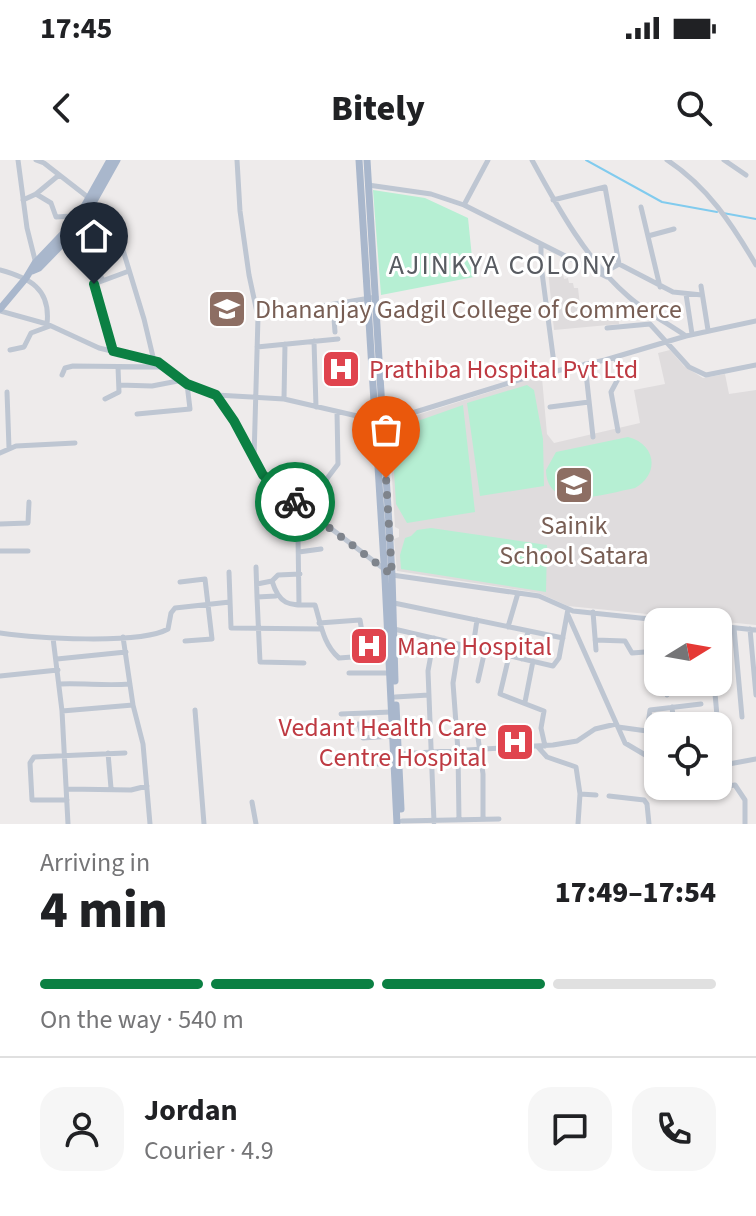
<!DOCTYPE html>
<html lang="en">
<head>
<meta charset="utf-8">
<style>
  body { margin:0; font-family:"Source Sans 3",sans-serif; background:#f6f6f6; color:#202124; height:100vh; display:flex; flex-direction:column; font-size:30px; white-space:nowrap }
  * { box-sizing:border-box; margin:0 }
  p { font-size:26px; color:#757577 }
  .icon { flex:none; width:44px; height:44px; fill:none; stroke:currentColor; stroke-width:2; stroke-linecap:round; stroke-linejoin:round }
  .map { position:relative; height:664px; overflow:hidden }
  .details { display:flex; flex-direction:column; background:#fff; flex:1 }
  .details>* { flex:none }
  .needle { width:52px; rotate:79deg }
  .controls { position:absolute; left:644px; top:448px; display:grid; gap:16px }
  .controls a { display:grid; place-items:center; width:88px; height:88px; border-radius:16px; background:#fff; box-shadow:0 2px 6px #0004; font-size:40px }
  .pin { position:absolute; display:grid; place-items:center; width:68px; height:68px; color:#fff; margin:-82px -34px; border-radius:50% 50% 50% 0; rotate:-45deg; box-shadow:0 0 8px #0007 }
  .pin .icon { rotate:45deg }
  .courier { position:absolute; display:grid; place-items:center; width:80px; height:80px; margin:-40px; border:6px solid #0b8043; border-radius:50%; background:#fff; color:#222; box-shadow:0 2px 10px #0007 }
  .overview em { font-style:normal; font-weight:800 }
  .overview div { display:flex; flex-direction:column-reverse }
  .overview { display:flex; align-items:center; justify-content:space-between; height:136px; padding:0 40px }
  h1 { font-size:52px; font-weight:800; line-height:60px }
  .bar { display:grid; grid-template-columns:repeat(4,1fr); gap:12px 8px; align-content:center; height:96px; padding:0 40px }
  .bar i { height:10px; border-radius:6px; background:#e0e0e0 }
  .bar .selected { background:#0b8043 }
  .bar p { grid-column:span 4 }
  .line { display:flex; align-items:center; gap:20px; padding:0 40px; border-top:2px solid #e0e0e0 }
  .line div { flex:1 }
  .round { display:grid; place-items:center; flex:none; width:84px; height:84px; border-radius:24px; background:#f6f6f6 }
  .status { display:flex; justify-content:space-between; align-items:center; height:56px; padding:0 40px; background:#fff; direction:ltr }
  .status svg { height:22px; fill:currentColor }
  header { display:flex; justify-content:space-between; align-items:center; height:104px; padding:0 40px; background:#fff; font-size:36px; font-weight:800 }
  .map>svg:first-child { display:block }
</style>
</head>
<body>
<div class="status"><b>17:45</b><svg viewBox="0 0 49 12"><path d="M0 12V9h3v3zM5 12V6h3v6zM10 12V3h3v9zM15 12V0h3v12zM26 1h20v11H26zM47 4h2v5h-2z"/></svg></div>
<header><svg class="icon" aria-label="back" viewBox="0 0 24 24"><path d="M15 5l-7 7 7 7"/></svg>Bitely<svg class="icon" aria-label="search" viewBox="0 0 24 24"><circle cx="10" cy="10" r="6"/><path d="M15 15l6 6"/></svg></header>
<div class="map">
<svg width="756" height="664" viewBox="0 0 756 664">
  <rect width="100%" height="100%" fill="#eeebeb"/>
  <path fill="#dfdcdd" d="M558,109L559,114H563L564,119L568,118L569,123H573L574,128H578L580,146H586L588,159H596L595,151H600L601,159L611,158L610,144L617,143L619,164L554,170L548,110Z
    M670,190L684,206L703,218L725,214L729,234L756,230V465L568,446L539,433L397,411L394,379L399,377V369L395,367L389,267L392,263L527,220L542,218L547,274L554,283L640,263L634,230L665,224L658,193Z"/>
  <path fill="#b6efd3" d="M373,30L425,38L468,58L474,117L381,135Z
    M527,225L534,230L543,279L544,326L480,336L467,243Z
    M463,245L475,352L407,363L396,344L392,278L398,268Z
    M628,277C656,284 660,314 635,328C608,333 547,355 546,310L556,292Z
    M431,368L547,385L546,432L401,409L400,395L405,378L411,376L417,370Z"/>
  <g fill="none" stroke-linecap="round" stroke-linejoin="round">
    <path stroke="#81cbee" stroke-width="2" d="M586,0L662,42L717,52
      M723,53L756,59"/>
    <path stroke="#bec6d2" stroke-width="5" d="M18,0L27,68L36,104
      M36,0L44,3L89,38
      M237,0L240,51L249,115L258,157L254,298
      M532,0C558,48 587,101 629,137C646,152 667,163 686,176L756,161
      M667,0C707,26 732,64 756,105
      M724,0L746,15
      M368,25L431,34L464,45L607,117
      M36,34L51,43L56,57L72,56L77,59
      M23,40L36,34L59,15
      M553,40L605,27L619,104
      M464,45L488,0
      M641,47L660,127
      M84,59L119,77L144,159L154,201
      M648,76L674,69
      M541,85V105L555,211
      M94,97L102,119
      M0,110C29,118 51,128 47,164
      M605,112L619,104L673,132L702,135
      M701,126L708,170
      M686,134L692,174
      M333,145L335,172
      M0,151L47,164L99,188L158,202L187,224L216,235L234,261L258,306L270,322L392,415L539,436L573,451L678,462
      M258,157L376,137
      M607,168L650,164L689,207L706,215L756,205
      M314,181L316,247
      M257,187L338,179
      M10,190L24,187L31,173L50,166
      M113,191L94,124L129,111
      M616,197L619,217L611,232L618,271
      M585,204L593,277
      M62,215L65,208L73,206L164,207
      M119,225L152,226L183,220
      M7,232L9,288
      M216,235L284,239L383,262L525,218L605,200L686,176
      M105,239L119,232L118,207
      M284,239L285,184
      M550,247L589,242
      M137,254L190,249L187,224
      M0,293L16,286L75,283
      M304,349L338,304L337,252
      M0,364L28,363L29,342
      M0,391H28
      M299,392L321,389
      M256,407L257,437
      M229,412L231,468L321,469
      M272,421C280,447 290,445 315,445C321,464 323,484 339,498L366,496L388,486
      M180,422L205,419L212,479L185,481
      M257,424L272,421L278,415L300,414
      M276,436L257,437L260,502L304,503
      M394,443L563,478
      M299,445L298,375L300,368L313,356
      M593,452L596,490
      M568,455L625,583L647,596H658
      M319,463L360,460L366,496
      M718,466L756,470
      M508,467L518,433
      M734,468L742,557
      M394,469L553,506L559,498L568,449
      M750,469L756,535
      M0,473C33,478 140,485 168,469L171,453L175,448L230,442
      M123,477L133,545L143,584L150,664
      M53,478L62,551L68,664
      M434,478L428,511L434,662
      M595,480L625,481L632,493L658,491
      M473,487L477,460
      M509,496L500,534L544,551L541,568L545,586
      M57,499L126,492
      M522,499L528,471
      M349,513H390
      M0,516L58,510
      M478,521L485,490
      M665,522L667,535
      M714,522L720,590
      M60,524C84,523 106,526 130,524
      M395,537L429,535
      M525,542L533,501
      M672,547L674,566
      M195,550L204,664
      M62,551L133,545
      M341,554L391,552
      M476,563L483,614V659
      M343,565L359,564L363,578L392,576
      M618,567L647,571L650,550L701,544
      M538,587L547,597L576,607L580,634L578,664
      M108,593L111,628
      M398,594L553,585L577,581L595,569L616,564
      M343,606L393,603
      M718,606L756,599
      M696,626L699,630L735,625L745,640V664
      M67,629L131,630L147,626
      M580,634L596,635
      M609,636L644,640L647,644L649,664
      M67,640H32L30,603L34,597L125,593
      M252,642L256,664
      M459,660L458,591L453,523L459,485
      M402,661L499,659"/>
    <path stroke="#a9b7cc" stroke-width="7" d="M359,0L385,419L397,664
      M367,0L392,415L395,521
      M32,111L39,108L80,66L117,0
      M0,149L26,118L35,103L77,59L110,0
      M396,545L401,649"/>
  </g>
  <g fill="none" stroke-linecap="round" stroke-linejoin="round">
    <path stroke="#7f848c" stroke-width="8" stroke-dasharray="0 14.4" d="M295,342L392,415L386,318"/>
    <path stroke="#0b8043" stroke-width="10" d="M94,124L113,191L158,202L187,224L216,235L234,261L263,315L295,342"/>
  </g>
  <defs>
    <g id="university-square" transform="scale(2)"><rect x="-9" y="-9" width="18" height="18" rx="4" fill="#8d6e63" stroke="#fff"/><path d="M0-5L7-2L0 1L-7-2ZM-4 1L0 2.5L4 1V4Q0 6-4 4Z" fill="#fff"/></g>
    <g id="hospital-square" transform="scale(2)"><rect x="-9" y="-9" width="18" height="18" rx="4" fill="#e0444e" stroke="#fff"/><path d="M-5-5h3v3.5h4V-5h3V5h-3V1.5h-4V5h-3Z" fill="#fff"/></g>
    <g id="school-square" transform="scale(2)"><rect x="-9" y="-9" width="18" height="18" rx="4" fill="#8d6e63" stroke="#fff"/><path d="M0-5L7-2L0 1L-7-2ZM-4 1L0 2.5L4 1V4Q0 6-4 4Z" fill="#fff"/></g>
  </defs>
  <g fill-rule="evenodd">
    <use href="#university-square" x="227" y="149"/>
    <use href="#hospital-square" x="341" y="209"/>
    <use href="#school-square" x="574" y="325"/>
    <use href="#hospital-square" x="369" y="486"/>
    <use href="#hospital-square" x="515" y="582"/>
  </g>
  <g text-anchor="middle" stroke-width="6" stroke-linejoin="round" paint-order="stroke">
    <g font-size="26" fill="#785e54" stroke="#fff" text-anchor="start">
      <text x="255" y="158">Dhananjay Gadgil College of Commerce</text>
      <text x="574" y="374" text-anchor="middle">Sainik<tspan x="574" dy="30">School Satara</tspan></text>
    </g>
    <g font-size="26" fill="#be3a42" stroke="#fff" text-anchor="start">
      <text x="369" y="218">Prathiba Hospital Pvt Ltd</text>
      <text x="397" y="495">Mane Hospital</text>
      <text x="487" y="576" text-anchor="end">Vedant Health Care<tspan x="487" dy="30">Centre Hospital</tspan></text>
    </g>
    <g font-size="28" letter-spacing="2" fill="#585b61" stroke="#fff">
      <text x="503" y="114">AJINKYA COLONY</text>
    </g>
  </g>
</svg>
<div class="controls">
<a><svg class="needle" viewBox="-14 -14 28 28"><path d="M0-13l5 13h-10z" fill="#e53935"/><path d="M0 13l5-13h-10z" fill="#757577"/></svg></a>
<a><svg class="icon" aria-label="locate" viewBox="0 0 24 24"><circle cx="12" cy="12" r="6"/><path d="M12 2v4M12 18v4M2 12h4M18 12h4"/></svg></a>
</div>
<div class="pin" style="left:386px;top:318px;background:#ea580c"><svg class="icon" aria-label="bag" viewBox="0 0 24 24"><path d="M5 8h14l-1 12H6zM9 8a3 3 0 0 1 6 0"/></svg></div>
<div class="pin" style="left:94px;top:124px;background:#1f2937"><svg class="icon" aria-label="home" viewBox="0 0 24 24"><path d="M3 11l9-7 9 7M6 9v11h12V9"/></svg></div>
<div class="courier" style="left:295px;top:342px"><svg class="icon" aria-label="bike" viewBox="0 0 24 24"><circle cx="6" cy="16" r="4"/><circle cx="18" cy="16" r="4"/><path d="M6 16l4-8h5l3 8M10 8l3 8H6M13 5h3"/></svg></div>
</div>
<section class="details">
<div class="overview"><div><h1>4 min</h1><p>Arriving in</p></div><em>17:49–17:54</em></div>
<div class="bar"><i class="selected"></i><i class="selected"></i><i class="selected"></i><i></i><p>On the way · 540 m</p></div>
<div class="line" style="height:144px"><a class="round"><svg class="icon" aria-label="person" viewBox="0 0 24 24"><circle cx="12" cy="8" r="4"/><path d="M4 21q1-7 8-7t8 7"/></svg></a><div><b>Jordan</b><p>Courier · 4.9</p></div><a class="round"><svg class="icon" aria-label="chat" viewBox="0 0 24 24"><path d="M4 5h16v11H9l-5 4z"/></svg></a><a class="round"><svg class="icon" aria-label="phone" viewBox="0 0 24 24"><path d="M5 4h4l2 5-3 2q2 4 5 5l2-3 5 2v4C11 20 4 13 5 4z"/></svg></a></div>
</section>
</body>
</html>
